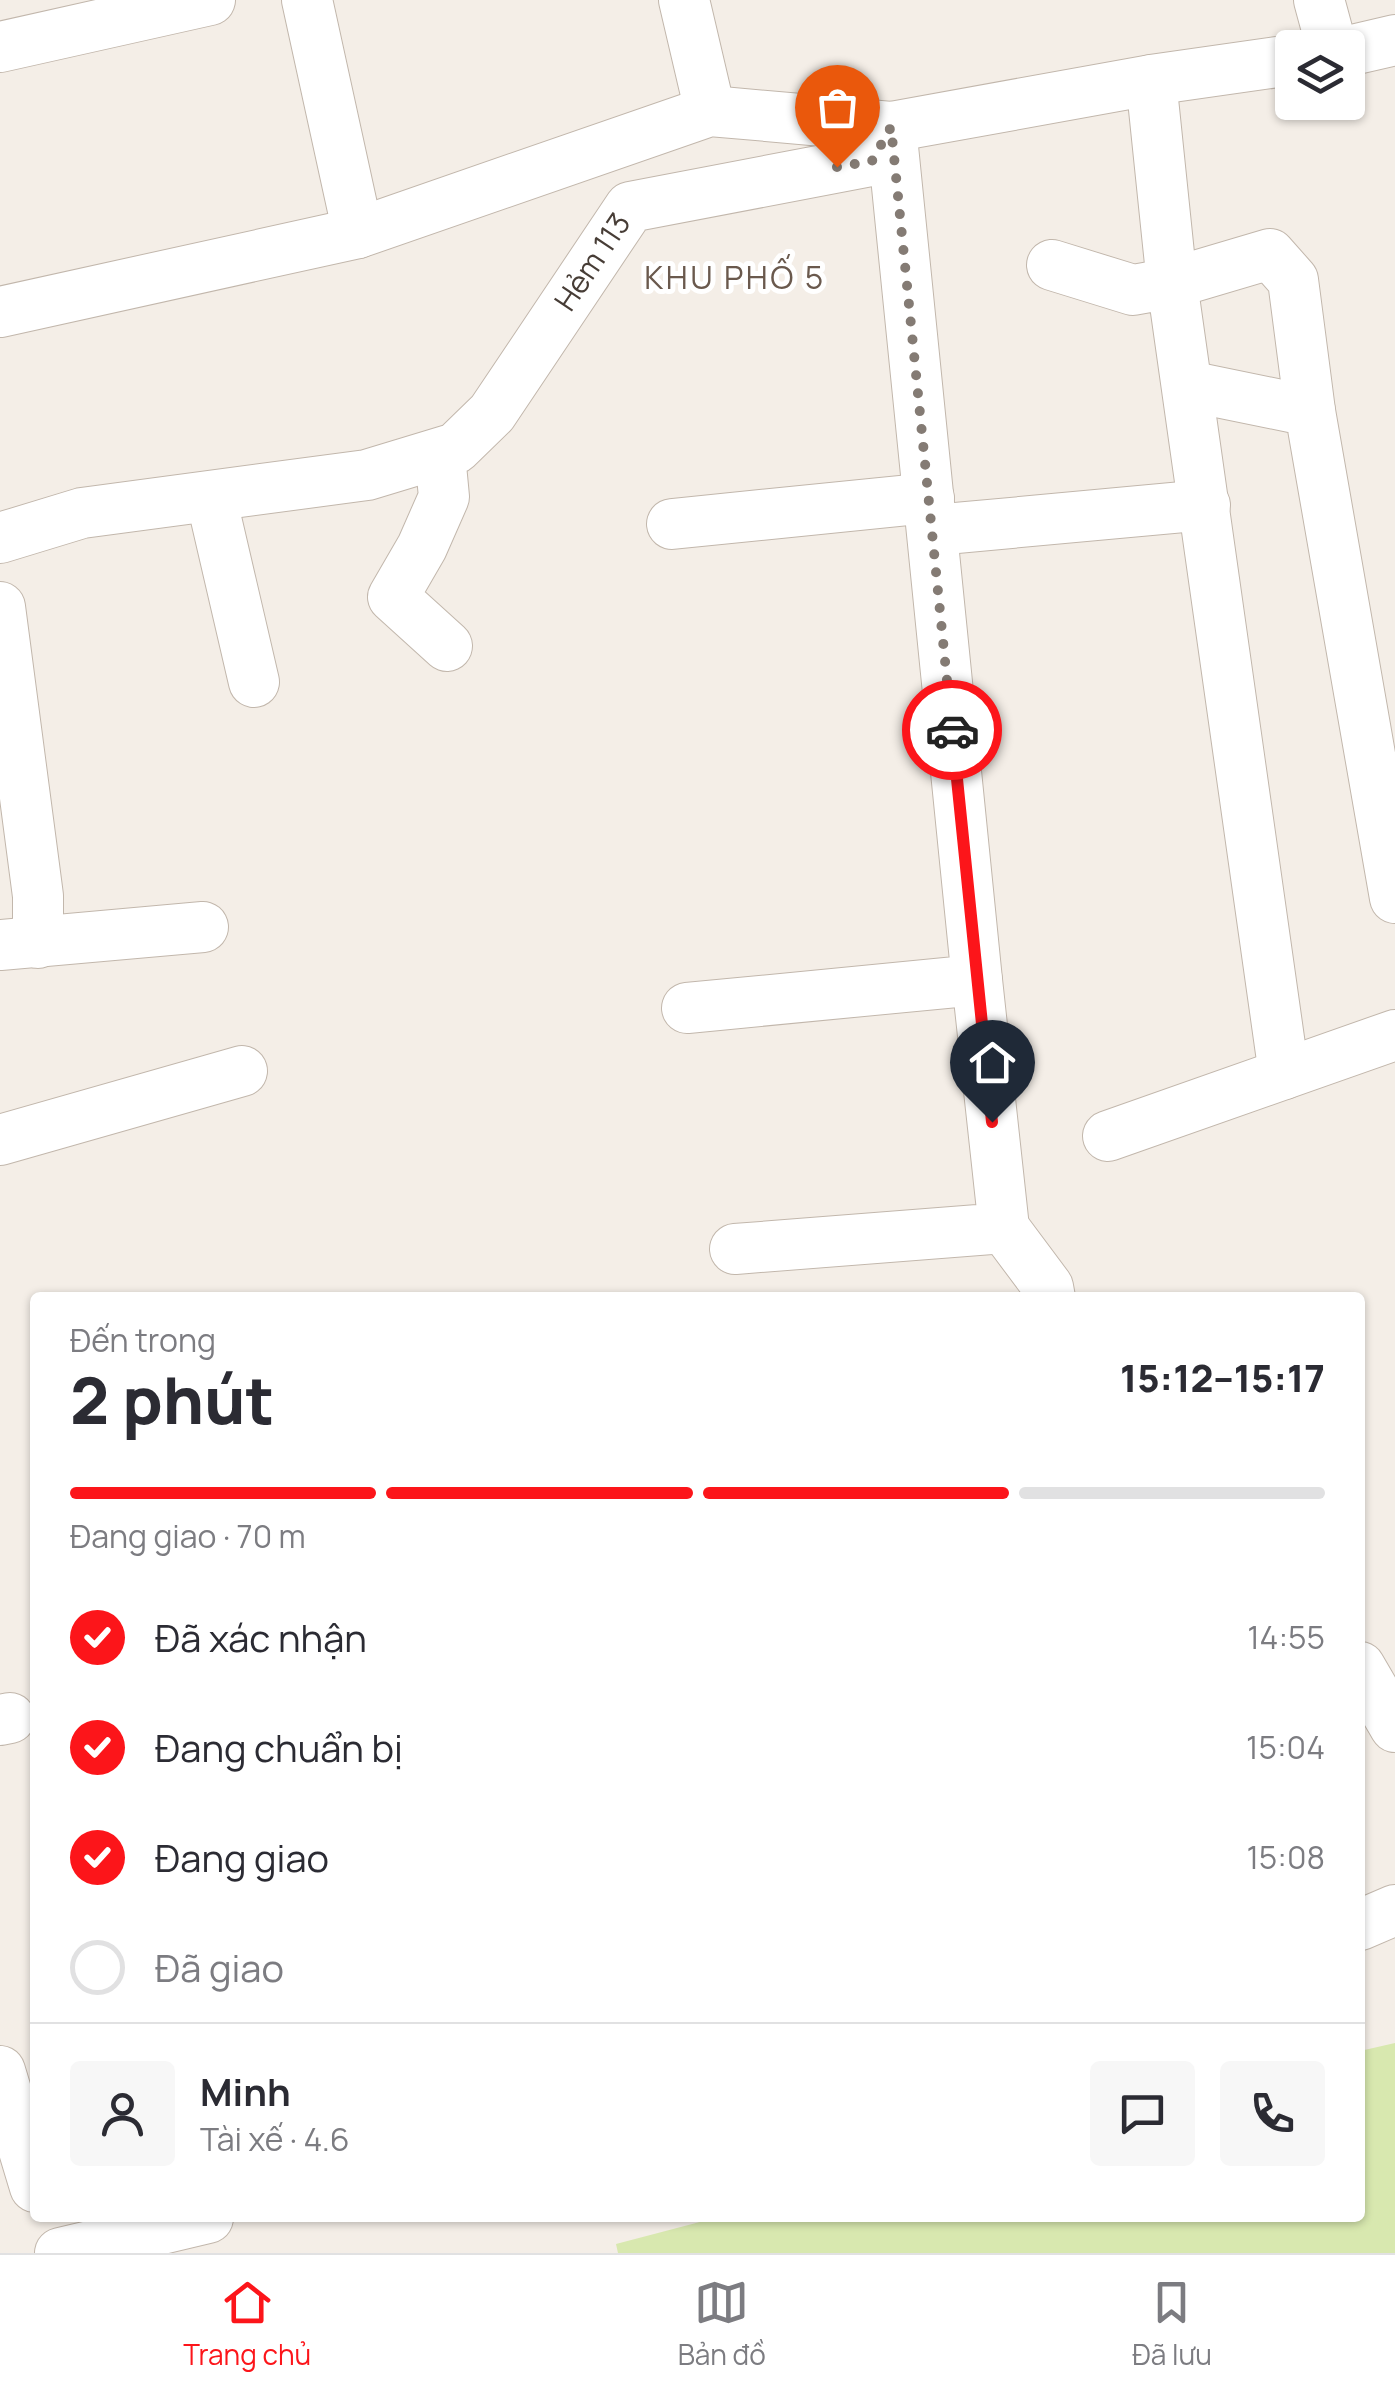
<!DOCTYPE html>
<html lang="vi">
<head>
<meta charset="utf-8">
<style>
  body { margin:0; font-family:Manrope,sans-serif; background:#f7f7f7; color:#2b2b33; height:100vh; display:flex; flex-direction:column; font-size:38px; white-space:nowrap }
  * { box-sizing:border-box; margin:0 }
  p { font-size:32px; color:#7c7c81 }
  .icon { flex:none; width:55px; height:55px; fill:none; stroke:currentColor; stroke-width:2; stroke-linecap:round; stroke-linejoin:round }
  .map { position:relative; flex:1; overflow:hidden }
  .panel { position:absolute; left:30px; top:1292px; width:1335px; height:930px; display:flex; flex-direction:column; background:#fff; border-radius:10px; box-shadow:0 2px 8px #0004 }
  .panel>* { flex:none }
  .controls { position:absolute; left:1275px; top:30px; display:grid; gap:20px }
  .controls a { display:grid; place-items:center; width:90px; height:90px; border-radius:10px; background:#fff; box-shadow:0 2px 8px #0004; font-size:50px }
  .pin { position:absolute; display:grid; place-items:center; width:85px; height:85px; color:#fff; margin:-102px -42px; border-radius:50% 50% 50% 0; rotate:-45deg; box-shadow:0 0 10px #0007 }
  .pin .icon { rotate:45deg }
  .courier { position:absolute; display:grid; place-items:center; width:100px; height:100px; margin:-50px; border:8px solid #fc151a; border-radius:50%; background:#fff; color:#222; box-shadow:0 2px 12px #0007 }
  .headline em { font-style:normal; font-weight:800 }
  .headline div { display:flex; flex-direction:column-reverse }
  .headline { display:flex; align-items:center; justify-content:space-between; height:170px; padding:0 40px }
  h1 { font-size:65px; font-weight:800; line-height:75px }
  .bar { display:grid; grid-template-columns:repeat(4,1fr); gap:15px 10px; align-content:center; height:120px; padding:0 40px }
  .bar i { height:12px; border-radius:8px; background:#e1e1e2 }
  .bar .on { background:#fc151a }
  .bar p { grid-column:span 4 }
  .line { display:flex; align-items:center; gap:25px; padding:0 40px; border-top:2px solid #e1e1e2 }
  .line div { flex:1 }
  .round { display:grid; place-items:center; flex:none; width:105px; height:105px; border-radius:10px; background:#f7f7f7 }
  ol { padding:0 40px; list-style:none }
  li { display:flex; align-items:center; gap:30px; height:110px }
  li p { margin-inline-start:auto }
  li .icon { padding:10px; border-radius:50%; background:#fc151a; color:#fff; stroke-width:4 }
  li:last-child { color:#7c7c81 }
  li i { width:55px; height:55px; border:5px solid #e1e1e2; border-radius:50% }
  .tab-bar { display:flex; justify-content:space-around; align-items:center; height:140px; border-top:2px solid #e1e1e2; background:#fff; font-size:28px; color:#7c7c81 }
  .tab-bar a { display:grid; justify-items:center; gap:5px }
  .tab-bar .on { color:#fc151a }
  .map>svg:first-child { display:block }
</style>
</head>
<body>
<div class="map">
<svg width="1395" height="2253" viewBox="0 0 1395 2253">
  <rect width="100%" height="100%" fill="#f4eee7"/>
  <path fill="#d8e8af" d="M1395,2043V2253H618L616,2244L715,2218H1360V2051Z"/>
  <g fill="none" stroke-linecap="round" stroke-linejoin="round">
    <g stroke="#c2b7ac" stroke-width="52">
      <g id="minor">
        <path d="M307,0L358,233"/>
        <path d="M684,0L710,111"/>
        <path d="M1319,0L1332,48"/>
        <path d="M0,47L210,0"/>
        <path d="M1348,51L1395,40"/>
        <path d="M1151,80L1172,283L1270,254L1293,280L1310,411"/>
        <path d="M1052,265L1133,290L1172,283L1284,1074"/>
        <path d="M0,312L358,233L710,111L891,127L977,980L687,1008"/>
        <path d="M1188,386L1310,411L1395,898"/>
        <path d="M440,455L444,497L422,547L393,597L447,646"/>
        <path d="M211,497L254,682"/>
        <path d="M672,524L929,498"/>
        <path d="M956,528L1205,505"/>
        <path id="s1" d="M0,538L82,513L367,475L456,448L492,413L630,207L871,161L891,127L1151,80L1292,60"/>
        <path d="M0,607L38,896V943"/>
        <path d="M0,945L203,927"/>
        <path d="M1108,1136L1395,1035"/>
        <path d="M0,1140L242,1071"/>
        <path d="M1004,1228L1048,1287L1050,1298"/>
        <path d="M735,1249L1004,1228L977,980"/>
        <path d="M1360,1667L1395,1727"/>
        <path d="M0,1720L10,1718"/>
        <path d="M1360,1925L1395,1910"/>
        <path d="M0,2071L35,2187"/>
        <path d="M60,2253L208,2218"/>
      </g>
    </g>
    <use href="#minor" stroke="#fff" stroke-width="50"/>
  </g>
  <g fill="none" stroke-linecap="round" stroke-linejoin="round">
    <path stroke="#847b74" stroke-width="10" stroke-dasharray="0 18" d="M837,167L872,161L891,127L952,730"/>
    <path stroke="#fc151a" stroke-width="12" d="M952,730L992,1122"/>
  </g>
  <g text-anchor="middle" stroke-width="10" stroke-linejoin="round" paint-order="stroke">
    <g font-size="30" fill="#473d36" stroke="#fff">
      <text dy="10" stroke="none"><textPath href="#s1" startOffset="698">Hẻm 113</textPath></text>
    </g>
    <g font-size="32" letter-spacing="2.5" fill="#6a594d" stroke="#fff">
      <text x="735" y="289">KHU PHỐ 5</text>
    </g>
  </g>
</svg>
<div class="controls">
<a><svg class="icon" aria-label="layers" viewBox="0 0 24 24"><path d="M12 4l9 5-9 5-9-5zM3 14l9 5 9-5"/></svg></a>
</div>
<div class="pin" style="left:837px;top:167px;background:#ea580c"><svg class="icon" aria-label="bag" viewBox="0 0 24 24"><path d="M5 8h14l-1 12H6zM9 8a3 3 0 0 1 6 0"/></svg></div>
<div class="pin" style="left:992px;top:1122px;background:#1f2937"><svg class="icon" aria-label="home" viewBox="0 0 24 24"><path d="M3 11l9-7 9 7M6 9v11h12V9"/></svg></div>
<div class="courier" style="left:952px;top:730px"><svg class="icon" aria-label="car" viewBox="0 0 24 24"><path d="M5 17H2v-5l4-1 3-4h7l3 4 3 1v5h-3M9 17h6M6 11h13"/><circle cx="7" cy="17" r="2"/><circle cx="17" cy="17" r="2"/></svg></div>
<section class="panel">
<div class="headline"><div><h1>2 phút</h1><p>Đến trong</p></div><em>15:12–15:17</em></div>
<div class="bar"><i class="on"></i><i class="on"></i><i class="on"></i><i></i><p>Đang giao · 70 m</p></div>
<ol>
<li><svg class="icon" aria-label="check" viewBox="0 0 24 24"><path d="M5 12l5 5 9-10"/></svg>Đã xác nhận<p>14:55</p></li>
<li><svg class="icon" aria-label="check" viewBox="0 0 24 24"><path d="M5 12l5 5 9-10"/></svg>Đang chuẩn bị<p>15:04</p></li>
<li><svg class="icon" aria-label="check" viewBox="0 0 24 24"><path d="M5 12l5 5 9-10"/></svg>Đang giao<p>15:08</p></li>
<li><i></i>Đã giao</li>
</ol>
<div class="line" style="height:180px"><a class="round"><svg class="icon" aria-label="person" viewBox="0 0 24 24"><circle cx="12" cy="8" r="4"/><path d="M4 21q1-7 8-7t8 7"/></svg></a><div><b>Minh</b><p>Tài xế · 4.6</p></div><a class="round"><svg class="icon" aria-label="chat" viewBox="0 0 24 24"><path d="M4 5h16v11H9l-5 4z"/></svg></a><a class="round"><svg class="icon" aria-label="phone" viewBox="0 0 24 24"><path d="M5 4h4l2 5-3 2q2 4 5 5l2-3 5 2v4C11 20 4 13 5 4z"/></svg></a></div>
</section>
</div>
<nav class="tab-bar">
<a class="on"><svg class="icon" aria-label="home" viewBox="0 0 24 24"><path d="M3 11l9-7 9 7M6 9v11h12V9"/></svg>Trang chủ</a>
<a><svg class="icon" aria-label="map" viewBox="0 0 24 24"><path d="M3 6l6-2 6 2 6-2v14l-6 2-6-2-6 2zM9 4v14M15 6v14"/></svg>Bản đồ</a>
<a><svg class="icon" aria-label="saved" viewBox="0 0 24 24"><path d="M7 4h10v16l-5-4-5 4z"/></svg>Đã lưu</a>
</nav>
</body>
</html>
